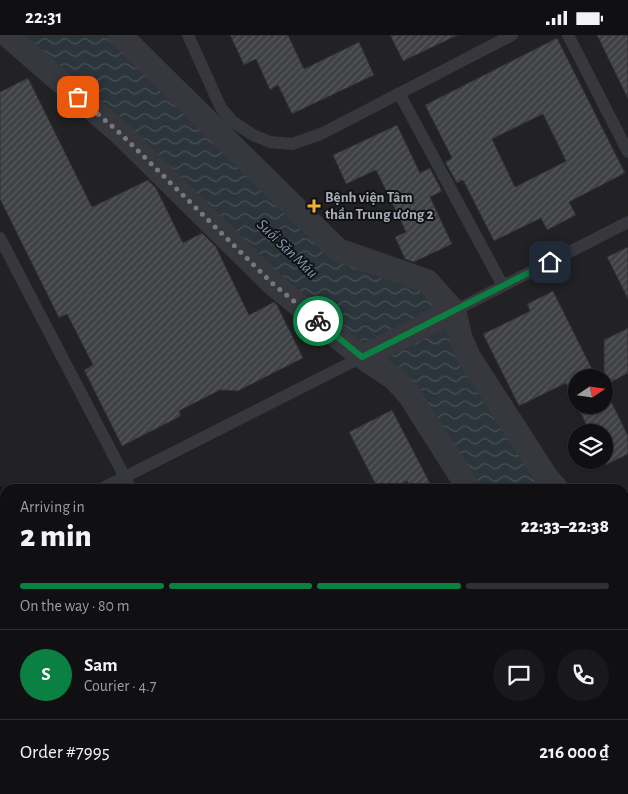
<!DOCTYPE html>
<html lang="en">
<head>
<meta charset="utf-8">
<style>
  body { margin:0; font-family:"Alegreya Sans",sans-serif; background:#19191b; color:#f1f3f6; height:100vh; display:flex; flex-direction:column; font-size:19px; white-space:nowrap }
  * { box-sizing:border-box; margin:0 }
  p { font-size:16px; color:#9c9d9f }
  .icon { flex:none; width:28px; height:28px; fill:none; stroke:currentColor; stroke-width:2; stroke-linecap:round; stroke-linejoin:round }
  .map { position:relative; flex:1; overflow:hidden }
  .drawer { position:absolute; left:0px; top:449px; width:629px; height:311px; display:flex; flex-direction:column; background:#101012; border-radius:15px 15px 0 0; box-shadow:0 1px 4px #0004,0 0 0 1px #303032 }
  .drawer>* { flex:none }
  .needle { width:32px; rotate:77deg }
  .controls { position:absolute; left:568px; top:334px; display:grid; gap:10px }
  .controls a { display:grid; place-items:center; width:45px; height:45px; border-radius:50%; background:#101012; box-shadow:0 1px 4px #0004,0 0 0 1px #303032; font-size:25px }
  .pin { position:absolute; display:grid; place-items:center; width:42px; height:42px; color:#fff; margin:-21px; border-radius:10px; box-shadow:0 2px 8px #0006 }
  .courier { position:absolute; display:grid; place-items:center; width:50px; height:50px; margin:-25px; border:4px solid #0b8043; border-radius:50%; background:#fff; color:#222; box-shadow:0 1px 6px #0007 }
  .head em { font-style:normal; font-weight:800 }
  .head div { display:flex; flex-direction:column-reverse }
  .head { display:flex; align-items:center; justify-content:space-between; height:85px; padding:0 20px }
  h1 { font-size:32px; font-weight:800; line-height:38px }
  .bar { display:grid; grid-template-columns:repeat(4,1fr); gap:8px 5px; align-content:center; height:60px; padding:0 20px }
  .bar i { height:6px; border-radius:4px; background:#303032 }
  .bar .active { background:#0b8043 }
  .bar p { grid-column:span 4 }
  .line { display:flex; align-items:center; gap:12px; padding:0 20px; border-top:1px solid #303032 }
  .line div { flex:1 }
  .round { display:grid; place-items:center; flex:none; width:52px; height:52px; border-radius:26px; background:#19191b }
  .status { display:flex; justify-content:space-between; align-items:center; height:35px; padding:0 25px; background:#101012; direction:ltr }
  .status svg { height:14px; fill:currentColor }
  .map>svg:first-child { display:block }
</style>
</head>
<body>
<div class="status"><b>22:31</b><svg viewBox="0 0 49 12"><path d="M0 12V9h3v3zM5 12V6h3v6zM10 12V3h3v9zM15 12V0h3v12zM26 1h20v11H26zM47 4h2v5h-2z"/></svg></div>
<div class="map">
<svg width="628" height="759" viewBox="0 0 628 759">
  <defs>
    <pattern id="water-waves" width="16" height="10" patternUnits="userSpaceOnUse" patternTransform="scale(1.25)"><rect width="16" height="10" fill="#2c353c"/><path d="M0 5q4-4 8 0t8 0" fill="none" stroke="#485056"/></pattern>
    <pattern id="building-hatch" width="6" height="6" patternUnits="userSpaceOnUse" patternTransform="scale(1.25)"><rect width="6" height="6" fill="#404145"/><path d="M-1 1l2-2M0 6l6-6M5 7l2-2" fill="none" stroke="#595a5e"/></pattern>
  </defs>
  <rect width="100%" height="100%" fill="#161618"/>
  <path fill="#222225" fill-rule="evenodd" d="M0,0H628V539L624,542V454H5V460L0,450ZM576,342H604V370H576ZM576,398H604V425H576Z
    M279,755H353L345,759H282Z"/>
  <path fill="url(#water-waves)" d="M19,0H109L331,219L422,253L438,268L546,454H478L368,313L359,304L288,251Z
    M624,492L628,493V554L624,552Z"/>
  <path fill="url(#building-hatch)" stroke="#303034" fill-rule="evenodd" d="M230,0H288L304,34L359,7L374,40L292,79L278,50L270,55L256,24L244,30Z
    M390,0H458L403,26Z
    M597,0H628V64Z
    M557,3L625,138L569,167L576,180L547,195L541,183L494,206L463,145L457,148L445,127L452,123L425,70ZM543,79L566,126L515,152L492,104Z
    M28,43L92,172L148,145L156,153L183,208L202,198L216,212L249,280L274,267L277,270L303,323L238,356L220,355L179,376L181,381L122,411L84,335L93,330L67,279L59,283L0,164V57Z
    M397,90L420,138L430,133L442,156L430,162L452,209L414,227L405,224L395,202L406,197L376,135L346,149L333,120Z
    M628,212V264L607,222Z
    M553,256L596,342H576V369L566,348L519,371L483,299L530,276L527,269Z
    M628,293V338L604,351V305Z
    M604,352L628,401V419L606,430L604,425V398H590L577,370H604Z
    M392,375L433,454H411L407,446L391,454H378L349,397Z"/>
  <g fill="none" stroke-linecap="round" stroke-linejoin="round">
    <path stroke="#37383d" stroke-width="12" d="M188,0L221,73L232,86L253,100L270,107L292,109L321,99L512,0
      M568,0L628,117
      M399,58L503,251
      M0,203L131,454
      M454,276L628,187
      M101,454L362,322
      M0,505L5,502"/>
    <path stroke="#37383d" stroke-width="24" d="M7,0L121,99L272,248L362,322L395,344L410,361L469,454
      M120,0L338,215L427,246L454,276L461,304L469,322L547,443L557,454
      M362,322L454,276
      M624,483L628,485
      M624,561L628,562
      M0,679L5,677
      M624,689L628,671
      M624,708L628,706
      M535,759L543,755"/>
    <path stroke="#53555c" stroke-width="28" d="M0,552L5,562
      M0,639L5,649
      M58,755L60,759
      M102,755L104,759"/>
  </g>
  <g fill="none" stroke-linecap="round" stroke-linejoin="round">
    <path stroke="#757880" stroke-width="5" stroke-dasharray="0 9" d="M78,62L121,99L272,248L318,286"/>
    <path stroke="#0b8043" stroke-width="6" d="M318,286L362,322L550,227"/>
  </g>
  <path fill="#f2b134" stroke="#111113" stroke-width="2" d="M311.5 163.5h5v5h5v5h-5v5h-5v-5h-5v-5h5z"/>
  <g text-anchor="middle" stroke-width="4" stroke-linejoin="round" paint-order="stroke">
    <g font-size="15" font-weight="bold" fill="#a8adb8" stroke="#111113" text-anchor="start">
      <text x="325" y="167">Bệnh viện Tâm<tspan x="325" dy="17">thần Trung ương 2</tspan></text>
    </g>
    <g font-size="16" font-style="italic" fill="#7f9bb3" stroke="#111113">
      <text transform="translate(288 213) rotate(44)" y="6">Suối Săn Máu</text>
    </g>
  </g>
</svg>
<div class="controls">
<a><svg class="needle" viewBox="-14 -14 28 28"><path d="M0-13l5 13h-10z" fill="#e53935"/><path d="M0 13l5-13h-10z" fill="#9c9d9f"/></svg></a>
<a><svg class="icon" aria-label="layers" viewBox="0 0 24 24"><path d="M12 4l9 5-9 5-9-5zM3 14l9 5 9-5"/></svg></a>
</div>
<div class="pin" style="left:78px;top:62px;background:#ea580c"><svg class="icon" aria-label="bag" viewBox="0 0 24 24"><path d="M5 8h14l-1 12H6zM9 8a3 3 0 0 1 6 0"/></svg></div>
<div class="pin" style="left:550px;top:227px;background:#1f2937"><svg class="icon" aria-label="home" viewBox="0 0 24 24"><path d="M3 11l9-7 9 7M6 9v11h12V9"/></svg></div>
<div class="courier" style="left:318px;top:286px"><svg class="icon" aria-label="bike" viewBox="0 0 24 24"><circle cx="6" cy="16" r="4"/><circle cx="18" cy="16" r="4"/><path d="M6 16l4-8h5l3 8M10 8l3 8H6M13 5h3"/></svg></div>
<section class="drawer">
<div class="head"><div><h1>2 min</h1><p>Arriving in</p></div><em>22:33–22:38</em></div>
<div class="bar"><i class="active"></i><i class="active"></i><i class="active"></i><i></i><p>On the way · 80 m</p></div>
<div class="line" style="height:90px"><b class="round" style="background:#0b8043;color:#fff">S</b><div><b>Sam</b><p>Courier · 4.7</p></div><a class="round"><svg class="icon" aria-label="chat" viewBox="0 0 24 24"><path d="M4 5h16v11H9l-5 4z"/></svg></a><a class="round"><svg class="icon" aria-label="phone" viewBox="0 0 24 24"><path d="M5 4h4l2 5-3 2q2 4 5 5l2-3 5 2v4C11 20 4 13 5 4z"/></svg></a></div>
<div class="line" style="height:65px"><div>Order #7995</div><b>216 000 ₫</b></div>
</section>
</div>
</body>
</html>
